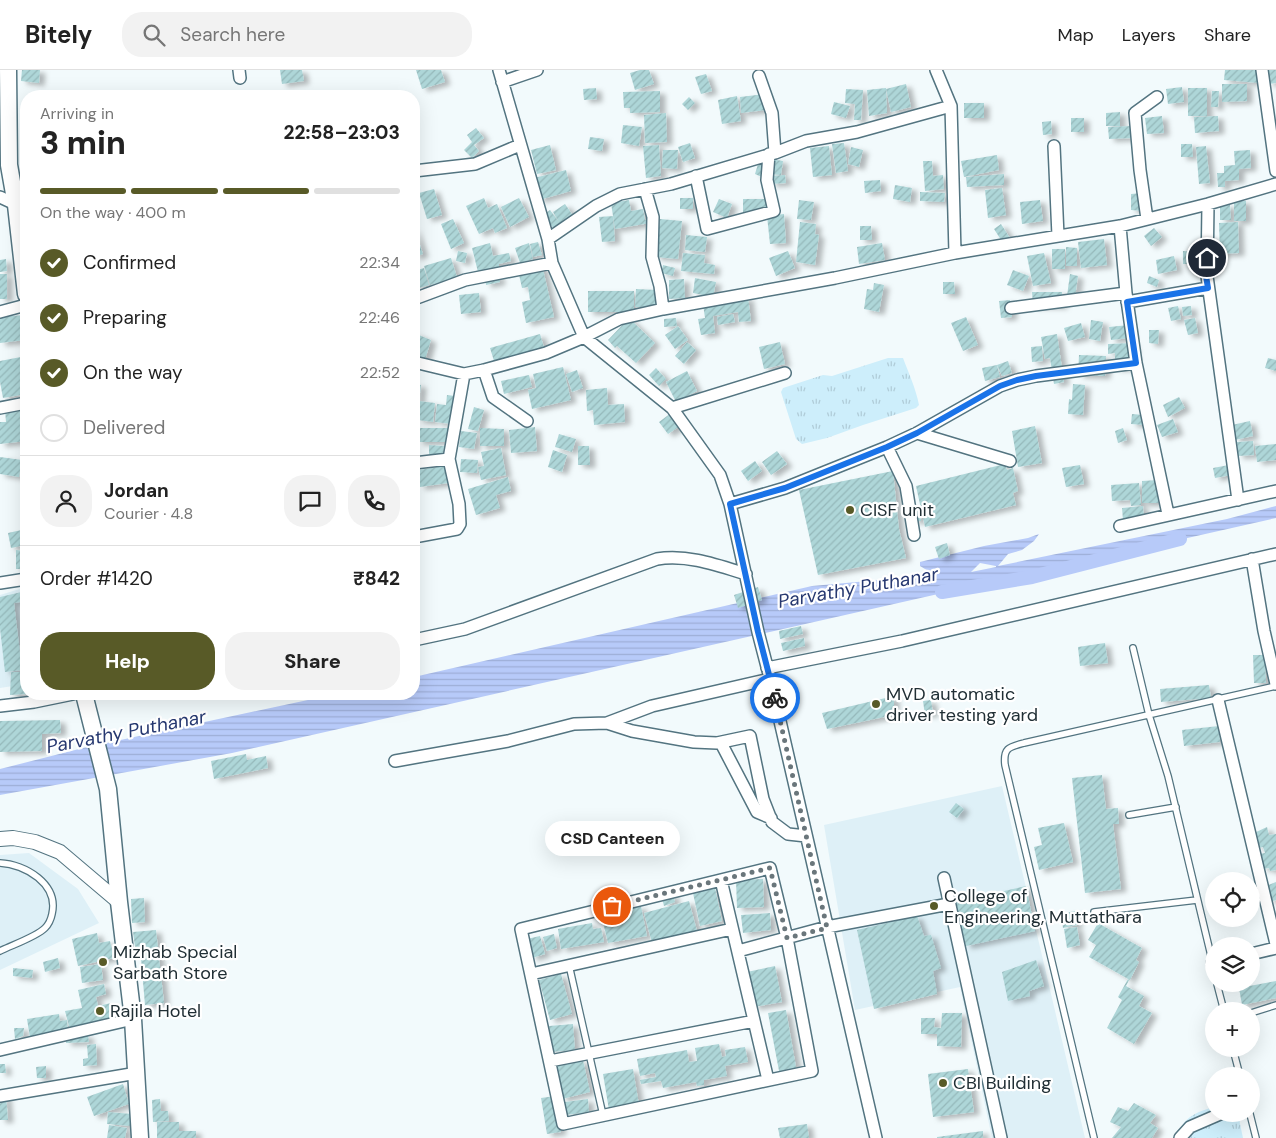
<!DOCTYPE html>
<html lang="en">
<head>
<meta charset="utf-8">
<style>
  body { margin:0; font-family:"DM Sans",sans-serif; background:#f2f2f2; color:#222; height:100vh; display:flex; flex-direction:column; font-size:19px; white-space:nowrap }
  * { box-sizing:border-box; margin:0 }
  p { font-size:16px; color:#767676 }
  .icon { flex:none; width:28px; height:28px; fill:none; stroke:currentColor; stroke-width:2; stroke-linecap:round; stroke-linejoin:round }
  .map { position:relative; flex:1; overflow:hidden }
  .panel { position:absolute; left:20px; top:20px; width:400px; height:610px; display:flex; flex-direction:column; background:#fff; border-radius:20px; box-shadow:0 5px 20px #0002 }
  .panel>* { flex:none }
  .tools { position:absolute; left:1205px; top:802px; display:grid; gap:10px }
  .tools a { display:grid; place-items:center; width:55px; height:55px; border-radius:50%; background:#fff; box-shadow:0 5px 20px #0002; font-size:25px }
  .pin { position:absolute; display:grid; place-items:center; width:42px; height:42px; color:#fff; margin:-21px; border:2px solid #fff; border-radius:50%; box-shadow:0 1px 5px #0007 }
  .courier { position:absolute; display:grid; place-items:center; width:50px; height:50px; margin:-25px; border:4px solid #1a73e8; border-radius:50%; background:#fff; color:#222; box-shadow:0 1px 6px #0007 }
  .bubble { position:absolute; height:35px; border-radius:18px; background:#fff; box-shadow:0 5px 20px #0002; font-size:16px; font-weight:800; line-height:35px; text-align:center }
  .head em { font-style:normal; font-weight:800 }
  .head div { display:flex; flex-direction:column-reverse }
  .head { display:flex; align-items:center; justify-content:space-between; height:85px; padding:0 20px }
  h1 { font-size:32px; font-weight:800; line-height:38px }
  .bar { display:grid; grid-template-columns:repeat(4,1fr); gap:8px 5px; align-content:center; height:60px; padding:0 20px }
  .bar i { height:6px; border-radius:4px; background:#e0e0e0 }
  .bar .selected { background:#585a27 }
  .bar p { grid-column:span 4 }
  .line { display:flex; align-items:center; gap:12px; padding:0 20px; border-top:1px solid #e0e0e0 }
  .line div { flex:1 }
  .round { display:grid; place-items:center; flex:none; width:52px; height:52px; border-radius:20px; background:#f2f2f2 }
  ol { padding:0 20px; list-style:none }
  li { display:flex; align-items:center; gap:15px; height:55px }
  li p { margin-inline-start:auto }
  li .icon { padding:5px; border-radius:50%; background:#585a27; color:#fff; stroke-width:4 }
  li:last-child { color:#767676 }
  li i { width:28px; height:28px; border:2px solid #e0e0e0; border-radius:50% }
  .action { display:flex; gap:10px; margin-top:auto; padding:10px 20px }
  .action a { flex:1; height:58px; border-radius:20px; background:#585a27; color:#fff; font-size:20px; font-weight:800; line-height:58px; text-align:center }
  .action a+a { background:#f2f2f2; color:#222 }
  header { display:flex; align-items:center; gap:30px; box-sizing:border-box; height:70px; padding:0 25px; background:#fff; border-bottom:1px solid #e0e0e0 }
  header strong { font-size:24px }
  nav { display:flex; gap:28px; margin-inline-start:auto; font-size:18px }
  .search { width:350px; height:45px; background:#f2f2f2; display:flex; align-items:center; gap:12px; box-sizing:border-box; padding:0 18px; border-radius:20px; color:#767676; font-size:19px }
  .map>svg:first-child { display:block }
</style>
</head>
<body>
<header>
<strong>Bitely</strong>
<div class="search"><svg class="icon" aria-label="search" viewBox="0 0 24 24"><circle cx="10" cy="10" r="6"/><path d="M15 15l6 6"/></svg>Search here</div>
<nav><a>Map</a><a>Layers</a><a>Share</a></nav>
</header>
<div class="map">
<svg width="1276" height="1068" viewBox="0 0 1276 1068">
  <defs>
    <pattern id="grass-tufts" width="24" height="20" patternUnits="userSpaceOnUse" patternTransform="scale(1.25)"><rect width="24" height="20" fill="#cdeefb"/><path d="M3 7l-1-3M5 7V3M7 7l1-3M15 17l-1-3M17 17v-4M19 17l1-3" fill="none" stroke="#b0ccd8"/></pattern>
    <pattern id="water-rules" width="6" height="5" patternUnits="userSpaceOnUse" patternTransform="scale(1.25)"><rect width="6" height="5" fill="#b7caf9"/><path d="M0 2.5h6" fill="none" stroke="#9daed6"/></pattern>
    <pattern id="building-hatch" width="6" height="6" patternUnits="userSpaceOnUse" patternTransform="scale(1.25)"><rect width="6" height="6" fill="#aed6d8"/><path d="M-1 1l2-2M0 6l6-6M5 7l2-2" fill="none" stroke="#95b8ba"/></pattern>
    <filter id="shadow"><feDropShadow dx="5.5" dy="3" stdDeviation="2.5" flood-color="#0004"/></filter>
  </defs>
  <rect width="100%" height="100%" fill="#f2fafc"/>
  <path fill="#def0f7" d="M26,517V614L0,618V525Z
    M1002,716L1085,1068H992L960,917L855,940L824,755Z
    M29,783L78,819L99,853L0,900V785Z"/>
  <path fill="url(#grass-tufts)" d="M888,288H903C909,304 916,319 919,335L916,338L863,355L827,368L802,374L796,369L781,322L783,318L823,305L832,306Z
    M1214,1037V1044H1238L1243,1068H1181C1177,1049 1199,1041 1214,1037Z"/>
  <path fill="url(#water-rules)" fill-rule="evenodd" d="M1276,436V448L232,683L0,725V699L83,678L336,624H414V607L812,516L935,505L920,496V492L984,476L1028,468L1039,464L1034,471L1022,480L1008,484L998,496L1227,449ZM980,493L996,496V497L971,502Z"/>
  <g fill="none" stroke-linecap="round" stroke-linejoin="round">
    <path stroke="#b7caf9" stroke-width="14" d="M942,522L1032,507L1180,469"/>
  </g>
  <path fill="url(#building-hatch)" filter="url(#shadow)" d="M22,0H40L39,13L21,11Z
    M280,0H302L304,11L282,14Z
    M416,0H441L445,12L422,19Z
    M640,0H649L654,14L635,20L630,3Z
    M1225,0H1260L1259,13L1224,10Z
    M1267,0H1276V13L1269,14Z
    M706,4L712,21L701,24L695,7Z
    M906,14L911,37L891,42L886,19Z
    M1222,14H1247V31L1222,32Z
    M1182,17L1184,32L1168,34L1166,19Z
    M596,18L597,29L584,30L583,19Z
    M886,18L887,43L869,46L867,20Z
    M1188,18H1207V46H1188Z
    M846,19L863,20L861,50H854L855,34L845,33Z
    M660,21V42L630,43V38H624L623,22Z
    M1212,21H1219L1218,37H1211Z
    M765,24L766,40L741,43L740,27Z
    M737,26L741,51L722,54L718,30Z
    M689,27L695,33L688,40L682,34Z
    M834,32L850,36L846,48L831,44Z
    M964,33H984V48H964Z
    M1120,42V56H1106V43Z
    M666,43L667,72L645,73L644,45Z
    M1162,46L1164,63L1147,64L1145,48Z
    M1218,46L1219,61L1195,63L1194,47Z
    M1071,48H1084V62H1071Z
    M1051,51L1052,64L1043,65L1042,52Z
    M623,55L642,57L639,76L621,73Z
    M1132,56L1133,68L1109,69L1108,57Z
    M476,58L484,68L474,75L479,81L472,88L464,80L472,72L467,65Z
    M26,62V73L23,72Z
    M590,67L604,69L602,81L588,79Z
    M690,73L695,88L683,92L678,77Z
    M844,73L848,101L836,103L832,74Z
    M1181,74H1192L1193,87H1181Z
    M550,75L556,100L537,104L531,80Z
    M659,75L661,106L646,108L643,76Z
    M829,76L832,105L813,107L810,78Z
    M1206,76L1210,113L1199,114L1196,77Z
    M851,77L863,80L859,97L848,94Z
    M663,80H678L677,99L662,98Z
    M1250,80L1251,98L1239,99V110L1225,111V117H1218L1217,103H1224V96L1235,95L1234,81Z
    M997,85L999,100L964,107L961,91Z
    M771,89L783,91L781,105L769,104Z
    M923,91H932L933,106L943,105L944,119L925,121Z
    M758,94L768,97L764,108L755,104Z
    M566,100L571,121L539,130L534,108Z
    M1004,104V115L967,117L966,107Z
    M785,105L786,113L771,114L770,106Z
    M880,110L881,121L865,123L864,111Z
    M895,115L912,118L910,132L893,129Z
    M1002,118L1006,145L988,148L985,120Z
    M434,119L442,145L427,149L419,123Z
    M920,122L945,123L944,132L920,131Z
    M1142,123V141L1131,140V124Z
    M484,128L488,138L497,134L507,158L495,163L493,158L479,164L466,136Z
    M519,128L529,147L510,157L501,137Z
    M680,128H693V139H680Z
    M719,129L732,134L727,148L713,142Z
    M743,129H767V141L743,142Z
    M629,130L631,141L643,139L645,150L649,149L650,153L615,159L611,133Z
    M799,130L814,132L811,150L797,149Z
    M1040,130L1043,151L1022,154L1020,132Z
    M1234,131H1246V151H1234Z
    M565,134L574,147L554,159L543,145L550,140L559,152L553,142Z
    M1220,135H1230L1231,150H1220Z
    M784,144L786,173L770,174L767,146Z
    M613,146L615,171L602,172L599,147Z
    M453,149L464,173L451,179L441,154Z
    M660,149L682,151L678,189L655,187Z
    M800,152L816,154L815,164L819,165L815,195L796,192Z
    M1238,152L1239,183L1220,184L1219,153Z
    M1001,154L1010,168L1003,173L994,159Z
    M860,156H871L872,170H860Z
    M414,157L423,184L414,187Z
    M1154,158L1162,167L1151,176L1144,166Z
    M686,165L707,167L705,182L685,180Z
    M1104,169L1107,195L1081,198L1078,172Z
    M538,172L542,185L533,187L530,174Z
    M490,173L493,186L509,183L511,191L499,194V197L478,202L472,178Z
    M529,173L533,189L520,193L515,178Z
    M882,173L885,190L859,194L857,177Z
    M1066,177L1077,178V196H1066Z
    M1052,179H1065V199H1052Z
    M458,181L467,183L465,193L456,191Z
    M788,181L795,198L776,206L769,188Z
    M1183,181L1196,182L1195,194H1183Z
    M683,183L705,185L704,193L715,195L714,204L681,201Z
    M1044,183L1051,213L1033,216L1027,186Z
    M1174,186L1177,200L1158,204L1156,190Z
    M451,188L457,207L430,215L424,196Z
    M6,189L7,201L0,202V190Z
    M542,195L554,247L526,253L522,232L530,230L528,217L522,218L518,200Z
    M663,195L675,198L673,206L661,203Z
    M424,198L429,215L416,219L414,201Z
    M1013,200L1029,206L1023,221L1007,215Z
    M0,204H7V229H0Z
    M1070,204L1078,206L1075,227L1067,226Z
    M499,205L500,212L486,215L485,207Z
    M1149,206L1159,210L1157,217L1147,213Z
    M695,208L716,212L713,227L693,223Z
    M684,209L685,228L669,229V210Z
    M943,212H954L955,224H943Z
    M874,213L884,215L879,242L864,239L867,219L873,220Z
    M636,219L657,220L655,238L635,237Z
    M588,221H634V242H588Z
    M1032,222H1062V236H1033Z
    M479,223L481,242L461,244L459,225Z
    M748,227L751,251L739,252L738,242L713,246L715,263L701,265L698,249L705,248L703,234Z
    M1010,230L1012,247L1001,248L999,231Z
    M1178,236L1181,249L1171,251L1168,238Z
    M1191,236L1192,245L1183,246L1182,237Z
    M733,244L735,252L718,255L717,247Z
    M23,245L25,270L0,273V247Z
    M966,247L978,275L963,281L951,253Z
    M629,248L655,273L636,293L617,276L615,278L608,270Z
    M676,248L677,256L664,257V249Z
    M1195,248L1198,263L1188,265L1184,250Z
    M1091,250L1103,252L1100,271L1089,269Z
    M1081,253L1085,267L1068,271L1064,258Z
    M1129,255L1130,268L1111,270L1109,257Z
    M678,256L688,270L675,279L665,265Z
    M1149,260H1159L1158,274L1149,273Z
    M414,263L431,270L425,290L414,286Z
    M540,264L544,277L494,291L490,278Z
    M1057,264L1064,312L1054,314L1050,288L1045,289L1041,267Z
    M687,272L696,280L684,294L675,286Z
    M780,272L785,294L764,299L759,277Z
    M1133,273L1134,298H1115V283L1108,284V274Z
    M1042,276L1043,291L1032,292L1031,277Z
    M1079,285L1106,286L1105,306L1078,305Z
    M26,286V324L3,328L0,312V291Z
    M1268,288L1276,290V301L1265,298Z
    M1008,291L1012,303L1002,306L997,295Z
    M997,295L1000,307L985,311L982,298Z
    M563,297L571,330L532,339L528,320L536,318L533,304Z
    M656,298L666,309L659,316L649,305Z
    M577,300L583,318L572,322L566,304Z
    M687,301L697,321L676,332L666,312Z
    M529,305L532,317L504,324L501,311Z
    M414,314L421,315L419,331L435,333L433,352L418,350L419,337L418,345L414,344Z
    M1073,314L1085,315L1083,345L1068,344L1069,329L1072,330Z
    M607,318L608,335L624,334L625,352L594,355L593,340L587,341L586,320Z
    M447,325L455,326L452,354L435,352L437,334L446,335Z
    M1179,327L1185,338L1168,347L1163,335Z
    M25,337L26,371L0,374V352H6L5,340Z
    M474,337L484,340L478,361L468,359Z
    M671,343L680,356L668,364L659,352Z
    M1132,344L1144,345V355L1131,354Z
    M1173,349L1178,362L1162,367L1157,355Z
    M1250,351L1253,366L1235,370L1232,355Z
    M1035,356L1042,393L1018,397L1012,361Z
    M535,357L537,381L511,383L509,360Z
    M418,358H450V372H418Z
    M480,358L504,359V376H480Z
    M1123,358L1127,370L1118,373L1115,361Z
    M461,361L477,363L474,379L459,377Z
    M559,364L576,369L572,382L555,377Z
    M1253,371L1254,385L1238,386L1237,372Z
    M1276,374V390L1257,392L1255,376Z
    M429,375L444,376L443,385L429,384Z
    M578,376H589L590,395H578Z
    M501,378L506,405L481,410L478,397L484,396L481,382Z
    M553,380L567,385L562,402L548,397Z
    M777,381L787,394L771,405L762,392Z
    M0,387L22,390L19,407L0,404Z
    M461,389L478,390L477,403L460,402Z
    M755,391L762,401L748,411L741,401Z
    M1005,394L1007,400L1013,398L1018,421L1013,423L1016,435L925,457L916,416Z
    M1080,395L1084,414L1066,417L1062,398Z
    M1229,395L1231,405L1215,408L1213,398Z
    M445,396L448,413L420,417L418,400Z
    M893,401L899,459L906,488L818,505L799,420Z
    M508,407L511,421L496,425L500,438L476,445L468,419Z
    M1158,410V433H1142V411Z
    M1139,413L1141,435L1131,436L1130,430L1112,431L1111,415Z
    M1143,436L1144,448L1123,450L1122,438Z
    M913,441H921V451H913Z
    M26,459V475L11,478L8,463Z
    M947,473L950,485L939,489L935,477Z
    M16,480L26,481V499H16Z
    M758,517L762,530L738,538L734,525Z
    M26,521V531L14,533L22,600L5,602L0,558V527Z
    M801,556L803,564L780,569L779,561Z
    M804,568L805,576L783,581L781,573Z
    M1105,573L1108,593L1080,596L1078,577Z
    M1253,585H1265L1266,613H1254Z
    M11,602H26V624L10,625Z
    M1209,615L1211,628L1161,632L1160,619Z
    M894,626V645L827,659L822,643Z
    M931,630L933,644L925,645L923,631Z
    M60,650L61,663L42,664V681L0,682V651Z
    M1219,656L1220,672L1184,676L1182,660Z
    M246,684L247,690L266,686L268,698L214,709L211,691Z
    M1102,705L1106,739L1118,738L1119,754H1113L1121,819L1085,823L1072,708Z
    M956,733L964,739L957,748L949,742Z
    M1064,753L1073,792L1039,800L1034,777L1042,775L1038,758Z
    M1267,757L1269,765L1276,764V800L1270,801L1269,798L1263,799L1259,784L1265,783L1263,777L1258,778L1254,763Z
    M763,809L764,837L737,838L736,810Z
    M1276,812V830L1270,832L1266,816Z
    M1026,816L1035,861L966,876L955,832Z
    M715,818L722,851L700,856L693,823Z
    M673,824L675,832L664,836L662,828Z
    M144,828L145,852L132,853L131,829Z
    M689,831L697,861L652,873L644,843Z
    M641,836L647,866L608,873L601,844Z
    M1075,841L1077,855L1063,858L1061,844Z
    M770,843L771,860L743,863L741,845Z
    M917,846L924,866L931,865L941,898L933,901L937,924L874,939L857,860Z
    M592,853L593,859L601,858L604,872L561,879L558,859Z
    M1098,853L1142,878L1136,890L1139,892L1130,910L1089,887L1096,875L1088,870Z
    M1077,857L1080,875L1067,878L1064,859Z
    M156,860L164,933L145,935L140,877H135L133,862Z
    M97,863L99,873L110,871L114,888L78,896L72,869Z
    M554,864L557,878L547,881L543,867Z
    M540,866L545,884L532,888L527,869Z
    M58,888L60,898L45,902L43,892Z
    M1036,890L1044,916L1029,921L1030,926L1008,931L1002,902Z
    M101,894L103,910L82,913L80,897Z
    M775,896L782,932L754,937L747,902Z
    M13,898L33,900L32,908L13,906Z
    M561,904L572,944L550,950L539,910Z
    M1128,909L1129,910L1126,916L1144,926L1139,936L1152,943L1134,974L1107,958L1122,930L1118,927Z
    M1276,911V928L1242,935L1239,918Z
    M104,914L106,924L96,927L98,936L111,933L115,950L70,960L65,941L82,938L78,920Z
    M786,940L797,1003L780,1006L768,943Z
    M942,943H962L961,977L937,976V964H921V948H935L934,957L941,958Z
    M59,944L60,951L67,950L68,962L30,968L27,949Z
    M573,954L575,980L551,982L549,956Z
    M14,958H24L23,966L15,969Z
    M88,965L89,972L66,973V966Z
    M96,974L97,995L83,996V989L88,988L87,975Z
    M719,974L722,987L726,986L725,980L745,977L748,992L725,996L727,1006L704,1010V1015L697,1016L696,1012L663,1018L661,1011L641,1014L640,1010L656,1007L655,1003L640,1006L637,989L687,980L689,992L697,991L695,978Z
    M583,990L590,1022L562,1029L554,997Z
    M0,994H5L6,1003H0Z
    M46,996V1008H37L36,997Z
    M633,999L639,1035L609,1040L603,1004Z
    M968,999L974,1042L933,1047L928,1004Z
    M123,1014L129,1034L94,1046L87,1027Z
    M6,1026L8,1050H0V1027Z
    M555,1026L561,1062L547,1064L541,1028Z
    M160,1029L161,1041H168L169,1051L153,1052L152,1030Z
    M588,1029L589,1042L566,1045L565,1032Z
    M1134,1033L1156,1045L1150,1053L1158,1058L1152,1068H1112L1121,1057L1110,1052L1118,1037L1128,1041Z
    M108,1042L132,1044L131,1056L107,1054Z
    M157,1052H179V1061H196V1068H157Z
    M807,1054L809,1068H780L778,1058Z
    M109,1055L127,1058L125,1068H107Z
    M983,1061V1068H937V1067Z"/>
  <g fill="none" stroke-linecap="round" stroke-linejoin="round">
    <g stroke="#537480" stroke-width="8">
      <path id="service" d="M1133,578L1149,645L1168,706L1213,894
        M1129,745L1176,737
        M0,793C25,794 59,814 52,844C51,849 49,854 45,858C36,867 12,875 0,881
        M1094,842L1197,830
        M569,895L603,1045
        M1217,914L1224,941
        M1251,943L1276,935
        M1233,979L1240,1006
        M1250,1044L1256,1068
        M1094,1068L1005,695C1003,678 1009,677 1024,673L1276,616"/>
    </g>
    <g stroke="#537480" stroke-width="14">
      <path id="minor" d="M239,0L240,8
        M499,0L548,169L552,193L584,267L672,338L720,405L730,434L758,562L771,612L876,1068
        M936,0L951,36L955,183
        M1262,0L1276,101
        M759,6L772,43L775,83
        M502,12L537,0
        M1054,76L1058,166
        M414,101L475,94L520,75
        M696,106L707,159L774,141L767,110L769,84
        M645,119L653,147L652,187L660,216L663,239
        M0,127L26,139
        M1208,134L1207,206L1238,430
        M1147,149L1140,100L1135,43L1157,27
        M1120,156L1126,223L1136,293L1168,444
        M548,169L596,136L620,124L671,114L775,83L806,71L857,62L951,36
        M414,229L465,210L552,193
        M1127,232L1208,218
        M1011,238L1126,223
        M0,242L26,235
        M414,292L464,304L484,300L546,283L584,267L619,249L663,239L835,208L955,183L1120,156L1208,134L1276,114
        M484,300L493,327L527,351
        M0,338L26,333
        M672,338L785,303
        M917,363L1010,391
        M887,377L906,416L914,465
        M414,393L449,389
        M730,434L785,418L887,377L917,363L1000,316L1017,310L1036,306L1136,293
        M1120,456L1276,421
        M414,467L457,459L460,454L459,434L449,389L464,304
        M1252,489L1264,561L1276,614
        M0,513L26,509
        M414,570L465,559L657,489C687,484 717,495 746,504
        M767,598L902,571L1276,484
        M1218,630L1276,874
        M0,636L34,632L73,624
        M607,653L652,636L770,609
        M721,673L757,742L771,748
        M395,691L508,671L574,654L607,653L632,661L694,672L717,673L750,666L763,729L772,752L788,764L806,766
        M770,798L787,868L812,1001L563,1054L521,859Z
        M944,808L1001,1068
        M721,810L768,1010
        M738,881L827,857L949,834
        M1251,884L1276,878
        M1212,893H1214
        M531,904L732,859
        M0,980L133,949
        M550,991L754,951
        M0,1026L137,1003
        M1180,1068L1190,1057L1220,1044"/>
    </g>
    <g stroke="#537480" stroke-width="16">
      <path id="tertiary" d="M0,769L13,768L35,772L60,782L119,832"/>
    </g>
    <g stroke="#537480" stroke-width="19">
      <path id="secondary" d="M8,0L9,95L16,135L26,224
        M84,624L108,719L119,832L133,949L140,1068"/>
    </g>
    <use href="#service" stroke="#fff" stroke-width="5.5"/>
    <use href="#minor" stroke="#fff" stroke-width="11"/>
    <use href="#tertiary" stroke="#fff" stroke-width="14"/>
    <use href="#secondary" stroke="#fff" stroke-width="16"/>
  </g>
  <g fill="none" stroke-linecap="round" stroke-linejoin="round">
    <path stroke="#6a767b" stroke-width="5" stroke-dasharray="0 9" d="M612,836L770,798L787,868L827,858L775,628"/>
    <path stroke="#1a73e8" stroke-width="6" d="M775,628L758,562L730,434L785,418L887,377L917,363L1000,316L1017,310L1036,306L1136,293L1127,232L1208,218L1206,206L1207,188"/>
  </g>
  <g fill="#585a27" stroke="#fff" stroke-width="2">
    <circle cx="850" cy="440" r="5"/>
    <circle cx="876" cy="634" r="5"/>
    <circle cx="934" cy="836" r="5"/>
    <circle cx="103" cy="892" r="5"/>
    <circle cx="100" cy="941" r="5"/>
    <circle cx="943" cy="1013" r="5"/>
  </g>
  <g text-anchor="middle" stroke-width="4.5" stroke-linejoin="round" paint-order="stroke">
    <g font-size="18" fill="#212f35" stroke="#fff" text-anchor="start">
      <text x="860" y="446">CISF unit</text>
      <text x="886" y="630">MVD automatic<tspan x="886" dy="21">driver testing yard</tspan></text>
      <text x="944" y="832">College of<tspan x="944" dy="21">Engineering, Muttathara</tspan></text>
      <text x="113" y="888">Mizhab Special<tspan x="113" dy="21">Sarbath Store</tspan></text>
      <text x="110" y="947">Rajila Hotel</text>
      <text x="953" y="1019">CBI Building</text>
    </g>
    <g font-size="19" font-style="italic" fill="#263870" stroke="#fff">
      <text transform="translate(858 517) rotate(-10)" y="7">Parvathy Puthanar</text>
      <text transform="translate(126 661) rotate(-11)" y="7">Parvathy Puthanar</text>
    </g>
  </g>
</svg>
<div class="tools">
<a><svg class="icon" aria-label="locate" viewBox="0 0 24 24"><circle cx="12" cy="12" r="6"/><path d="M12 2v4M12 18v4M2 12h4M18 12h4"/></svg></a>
<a><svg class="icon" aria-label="layers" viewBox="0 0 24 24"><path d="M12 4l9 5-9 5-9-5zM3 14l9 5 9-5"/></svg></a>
<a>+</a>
<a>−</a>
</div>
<div class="pin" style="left:612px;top:836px;background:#ea580c"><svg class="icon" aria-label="bag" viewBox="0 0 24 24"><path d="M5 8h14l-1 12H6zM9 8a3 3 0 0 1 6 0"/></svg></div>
<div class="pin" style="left:1207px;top:188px;background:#1f2937"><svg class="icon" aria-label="home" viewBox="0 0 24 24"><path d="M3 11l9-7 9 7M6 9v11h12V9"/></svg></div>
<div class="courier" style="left:775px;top:628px"><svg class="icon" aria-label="bike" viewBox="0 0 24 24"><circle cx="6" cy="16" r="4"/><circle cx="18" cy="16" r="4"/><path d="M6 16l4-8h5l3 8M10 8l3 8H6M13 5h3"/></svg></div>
<div class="bubble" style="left:545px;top:751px;width:135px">CSD Canteen</div>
<section class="panel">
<div class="head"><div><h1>3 min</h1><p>Arriving in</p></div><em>22:58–23:03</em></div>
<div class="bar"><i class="selected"></i><i class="selected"></i><i class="selected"></i><i></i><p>On the way · 400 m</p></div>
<ol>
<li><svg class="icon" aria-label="check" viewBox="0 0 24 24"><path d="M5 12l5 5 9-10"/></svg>Confirmed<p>22:34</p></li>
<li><svg class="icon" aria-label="check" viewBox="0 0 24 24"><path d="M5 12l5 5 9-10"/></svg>Preparing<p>22:46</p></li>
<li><svg class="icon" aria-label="check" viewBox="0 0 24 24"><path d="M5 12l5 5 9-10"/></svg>On the way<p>22:52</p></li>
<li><i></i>Delivered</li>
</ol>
<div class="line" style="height:90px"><a class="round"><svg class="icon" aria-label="person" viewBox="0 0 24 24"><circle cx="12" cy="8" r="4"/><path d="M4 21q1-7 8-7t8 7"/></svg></a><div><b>Jordan</b><p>Courier · 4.8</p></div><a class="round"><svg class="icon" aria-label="chat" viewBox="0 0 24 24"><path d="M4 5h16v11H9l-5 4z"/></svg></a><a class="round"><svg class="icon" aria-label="phone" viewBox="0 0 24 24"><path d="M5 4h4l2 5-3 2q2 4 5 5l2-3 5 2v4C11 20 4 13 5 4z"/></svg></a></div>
<div class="line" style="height:65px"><div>Order #1420</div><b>₹842</b></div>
<div class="action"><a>Help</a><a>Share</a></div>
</section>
</div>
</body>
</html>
